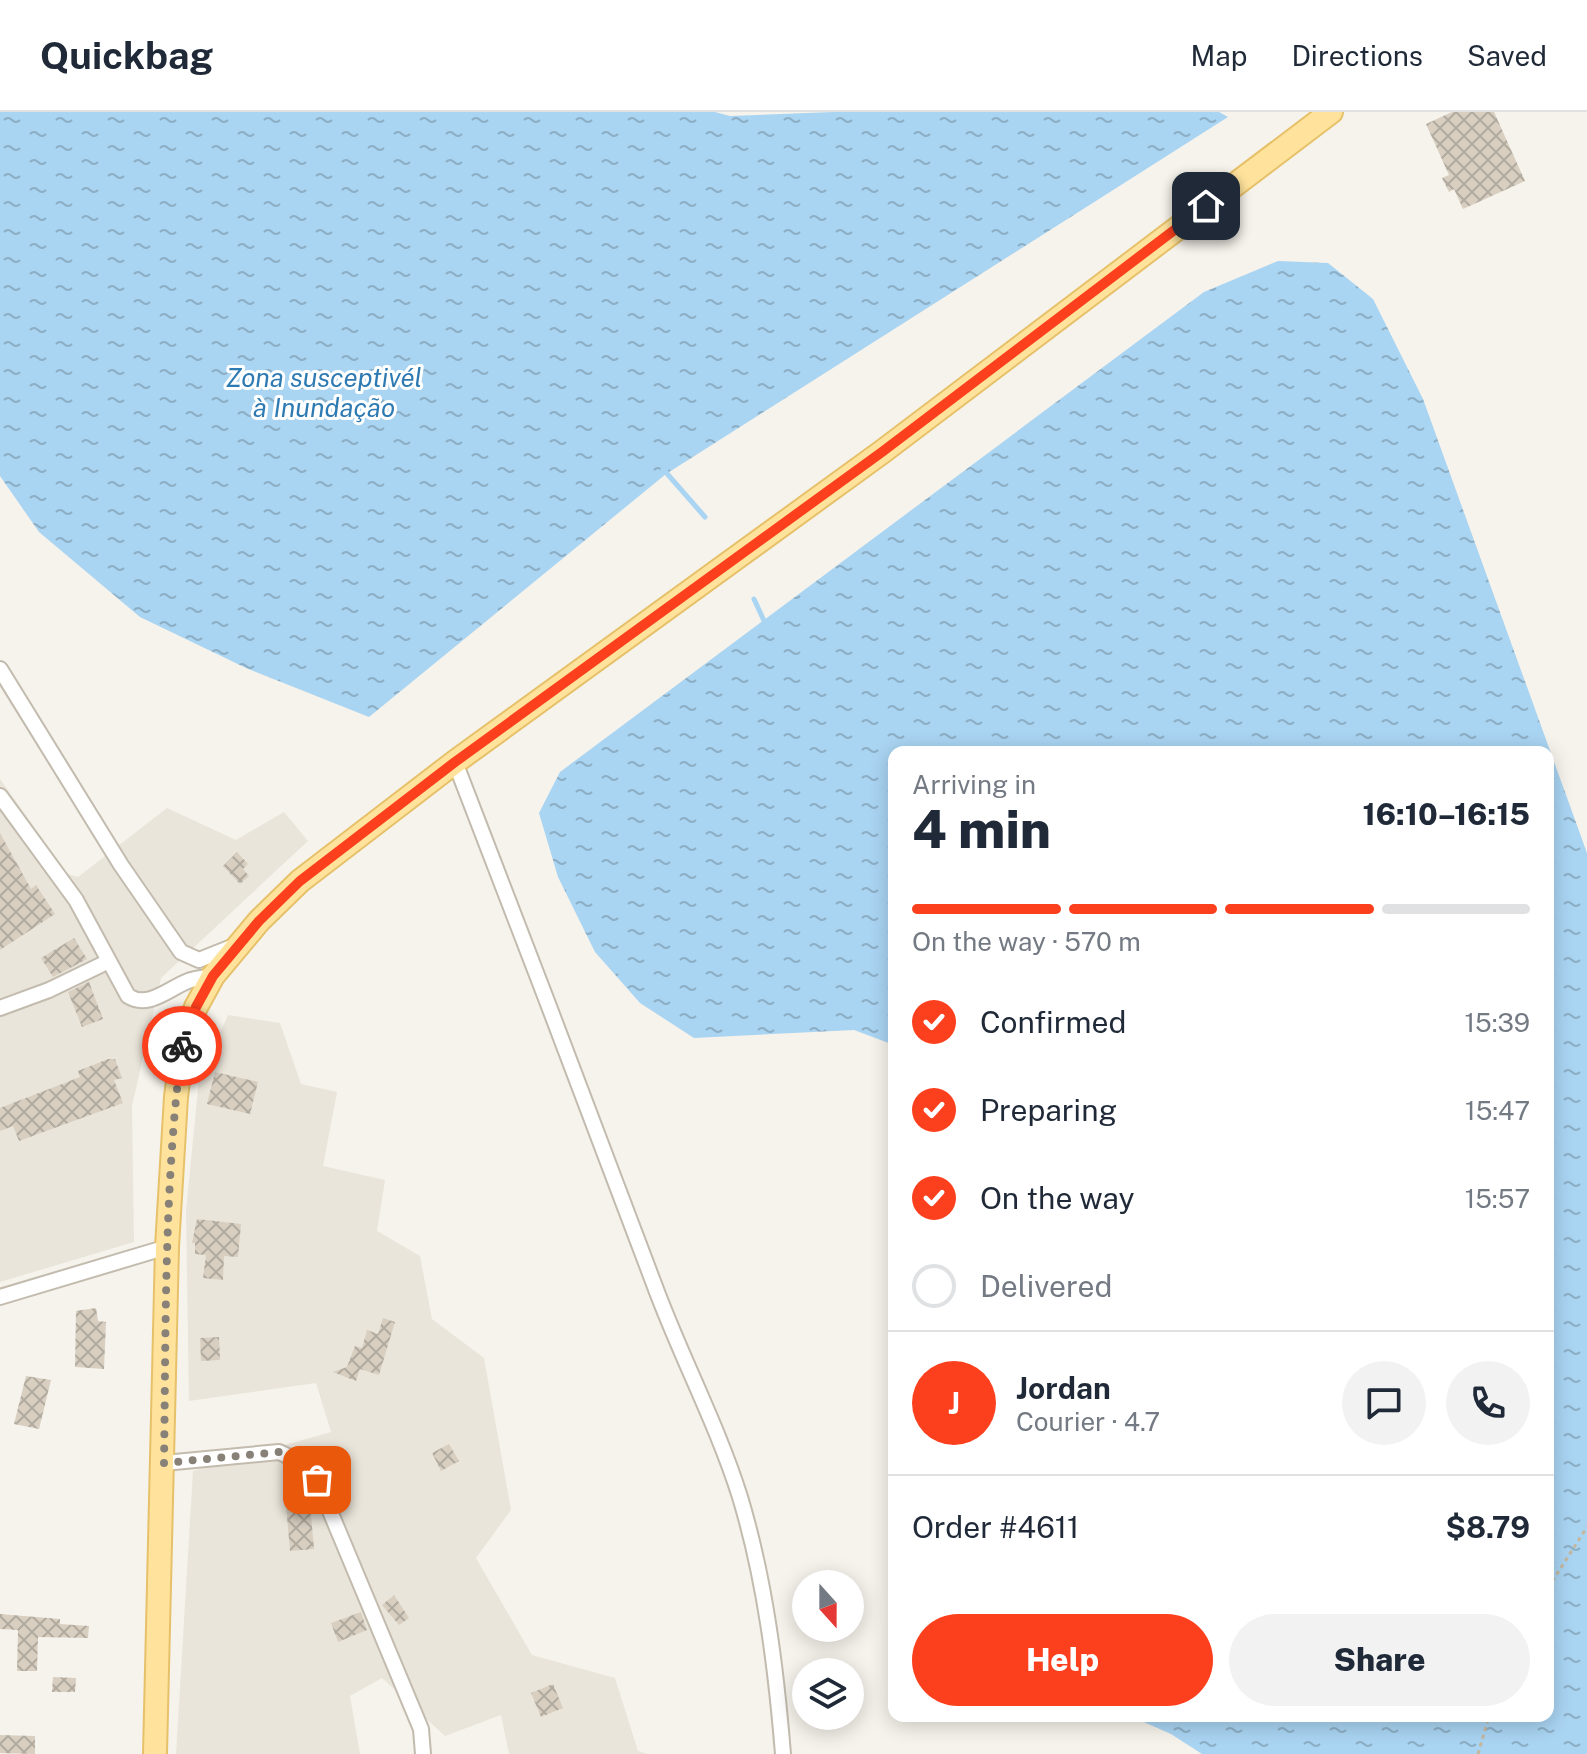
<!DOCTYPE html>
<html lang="en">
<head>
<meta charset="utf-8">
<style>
  body { margin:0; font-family:"Public Sans",sans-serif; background:#f2f2f3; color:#1f2937; height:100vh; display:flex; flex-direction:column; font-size:30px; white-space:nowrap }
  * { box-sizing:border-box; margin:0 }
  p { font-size:26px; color:#747a83 }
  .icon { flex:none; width:44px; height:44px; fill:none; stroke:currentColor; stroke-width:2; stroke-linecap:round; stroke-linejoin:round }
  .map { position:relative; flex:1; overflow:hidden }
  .drawer { position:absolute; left:888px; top:634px; width:666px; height:976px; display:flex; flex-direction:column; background:#fff; border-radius:16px; box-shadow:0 4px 20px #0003 }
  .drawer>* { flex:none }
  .needle { width:52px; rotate:159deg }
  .controls { position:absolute; left:792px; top:1458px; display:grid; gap:16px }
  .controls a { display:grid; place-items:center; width:72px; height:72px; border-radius:50%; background:#fff; box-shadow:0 4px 20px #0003; font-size:40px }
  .pin { position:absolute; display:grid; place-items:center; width:68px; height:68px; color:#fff; margin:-34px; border-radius:16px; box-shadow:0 4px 12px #0006 }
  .courier { position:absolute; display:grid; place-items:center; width:80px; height:80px; margin:-40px; border:6px solid #fc3f1d; border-radius:50%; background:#fff; color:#222; box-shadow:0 2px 10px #0007 }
  .head em { font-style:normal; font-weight:800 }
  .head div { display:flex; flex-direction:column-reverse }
  .head { display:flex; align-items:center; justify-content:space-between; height:136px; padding:0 24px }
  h1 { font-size:52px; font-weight:800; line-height:60px }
  .bar { display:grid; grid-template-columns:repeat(4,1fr); gap:12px 8px; align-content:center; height:96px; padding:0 24px }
  .bar i { height:10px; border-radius:6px; background:#e0e1e3 }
  .bar .on { background:#fc3f1d }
  .bar p { grid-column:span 4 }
  .line { display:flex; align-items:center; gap:20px; padding:0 24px; border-top:2px solid #e0e1e3 }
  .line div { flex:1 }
  .round { display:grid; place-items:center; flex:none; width:84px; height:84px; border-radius:42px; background:#f2f2f3 }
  ol { padding:0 24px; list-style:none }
  li { display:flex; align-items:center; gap:24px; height:88px }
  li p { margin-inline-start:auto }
  li .icon { padding:8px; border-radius:50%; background:#fc3f1d; color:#fff; stroke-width:4 }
  li:last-child { color:#747a83 }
  li i { width:44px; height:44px; border:4px solid #e0e1e3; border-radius:50% }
  .action { display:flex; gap:16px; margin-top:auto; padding:16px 24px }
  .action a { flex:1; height:92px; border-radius:48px; background:#fc3f1d; color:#fff; font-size:32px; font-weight:800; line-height:92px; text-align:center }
  .action a+a { background:#f2f2f3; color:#1f2937 }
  header { display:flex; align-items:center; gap:48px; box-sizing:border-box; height:112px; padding:0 40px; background:#fff; border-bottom:2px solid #e0e1e3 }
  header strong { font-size:38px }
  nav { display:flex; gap:44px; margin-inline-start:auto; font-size:28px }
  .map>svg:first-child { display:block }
</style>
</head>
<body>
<header>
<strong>Quickbag</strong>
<nav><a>Map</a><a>Directions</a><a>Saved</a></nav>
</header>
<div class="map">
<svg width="1587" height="1642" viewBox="0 0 1587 1642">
  <defs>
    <pattern id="water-ripples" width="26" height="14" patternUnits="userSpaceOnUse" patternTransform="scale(2)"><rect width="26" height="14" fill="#a9d4f2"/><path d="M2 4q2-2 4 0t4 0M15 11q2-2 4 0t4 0" fill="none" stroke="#8caec5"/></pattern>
    <pattern id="building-cross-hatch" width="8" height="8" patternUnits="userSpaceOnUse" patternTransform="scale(2)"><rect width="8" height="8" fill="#d8cfc1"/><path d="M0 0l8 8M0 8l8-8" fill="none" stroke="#b1aa9e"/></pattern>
  </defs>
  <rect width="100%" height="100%" fill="#f6f3ec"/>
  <path fill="#eae5da" d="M0,667L68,762L78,765L167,696L236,728L284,700L308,729L161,866L132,994L134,1130L0,1170Z
    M228,903L280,911L301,972L337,980L323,1054L385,1068L377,1119L420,1144L432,1207L484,1246L511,1398L476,1446L532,1543L615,1566L638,1639L648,1642H509L501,1603L445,1624L382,1566L350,1584L360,1642H176L193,1359L331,1320L316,1271L189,1289L186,1099L199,967Z"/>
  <path fill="url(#water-ripples)" d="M0,0H715L730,4L833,0H1219L1228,5L666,362L369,605L246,556L140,505L39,420L0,364Z
    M1278,149L1328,151L1373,187L1423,287L1587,741V1642H1202L1171,1622L1130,1604H1548V640H894V933L854,918L694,926L640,891L595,840L558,765L539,701L560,660L1204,180Z"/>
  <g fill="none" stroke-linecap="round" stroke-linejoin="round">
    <path stroke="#a9d4f2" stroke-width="5" d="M663,357L705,405
      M754,487L765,511"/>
  </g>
  <path fill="url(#building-cross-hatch)" d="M1452,0H1494L1525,69L1463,97L1454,77L1449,80L1442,66L1449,63L1426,12Z
    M0,721L31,777L36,773L55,802L0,838Z
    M237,740L248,752L243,757L249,764L240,772L223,754Z
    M74,826L87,847L53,865L41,846Z
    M89,870L103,907L82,915L68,880Z
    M108,947H115L122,966L114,968L123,991L19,1029L13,1014L0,1019V996L80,965L78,959Z
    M215,960L258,970L250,1002L207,992Z
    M197,1107L241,1112L238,1145L224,1144L223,1168L203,1166L206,1143L195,1142V1131H192Z
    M96,1196L98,1209L106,1210L104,1257L75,1255L76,1199Z
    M383,1206L395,1210L379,1263L360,1257L356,1269L333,1260L347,1255L355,1234L362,1236L367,1218L378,1222Z
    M219,1225L220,1248L201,1249L200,1226Z
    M26,1264L51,1268L39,1317L14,1312Z
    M449,1332L459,1349L441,1359L432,1341Z
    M310,1391L314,1437L290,1439L286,1393Z
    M394,1483L409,1506L399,1513L382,1493Z
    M361,1500L367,1518L338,1530L331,1511Z
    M0,1502L60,1507V1512L89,1514L88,1526L38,1525L37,1559H17L18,1518L0,1517Z
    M53,1565L76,1566L75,1580H52Z
    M553,1572L563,1596L541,1605L531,1581Z
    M0,1623L35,1624V1642L0,1641Z"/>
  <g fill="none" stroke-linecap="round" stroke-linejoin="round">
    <g stroke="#c2bbae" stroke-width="18">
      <path id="street" d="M0,557L121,753L181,840L199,848L234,834
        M455,650C522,824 589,997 654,1172C680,1243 717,1312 740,1385C765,1468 776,1556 783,1642
        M0,684L76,788L128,884C148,897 168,877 188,869C196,866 205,866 213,864
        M0,896L49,878L107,850
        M0,1185L167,1135
        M164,1351L279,1340L305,1352L317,1368L421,1617L423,1642"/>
    </g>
    <g stroke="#e6c16a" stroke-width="26">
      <path id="primary" d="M155,1642L167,1135L176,985L183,930L196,895L213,864L259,809L300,769L455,650L882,340L1331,0"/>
    </g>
    <path stroke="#c4b79f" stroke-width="3" stroke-dasharray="4 4" stroke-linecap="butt" d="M1548,1476L1587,1415
      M1478,1642L1489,1604"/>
    <use href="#street" stroke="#fff" stroke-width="14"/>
    <use href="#primary" stroke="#ffe39c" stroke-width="22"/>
  </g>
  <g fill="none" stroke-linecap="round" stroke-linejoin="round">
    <path stroke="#878178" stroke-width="8" stroke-dasharray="0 14.4" d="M182,934C164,1072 166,1212 164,1351L279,1340L305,1352L317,1368"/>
    <path stroke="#fc3f1d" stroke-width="10" d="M182,934L196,895L213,864L259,809L300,769L455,650L882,340L1206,94"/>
  </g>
  <g text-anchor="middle" stroke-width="6" stroke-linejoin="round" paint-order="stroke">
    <g font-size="26" font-style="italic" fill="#2e7ab2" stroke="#fff">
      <text x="324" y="275">Zona susceptivél<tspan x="324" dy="30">à Inundação</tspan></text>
    </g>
  </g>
</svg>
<div class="controls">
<a><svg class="needle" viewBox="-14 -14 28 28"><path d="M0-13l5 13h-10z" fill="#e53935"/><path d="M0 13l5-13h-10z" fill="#747a83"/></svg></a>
<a><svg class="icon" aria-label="layers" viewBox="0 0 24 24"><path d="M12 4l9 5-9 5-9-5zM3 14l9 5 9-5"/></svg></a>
</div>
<div class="pin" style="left:317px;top:1368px;background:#ea580c"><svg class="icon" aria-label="bag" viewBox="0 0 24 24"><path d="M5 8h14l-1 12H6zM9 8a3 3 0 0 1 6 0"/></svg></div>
<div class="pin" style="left:1206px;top:94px;background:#1f2937"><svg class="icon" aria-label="home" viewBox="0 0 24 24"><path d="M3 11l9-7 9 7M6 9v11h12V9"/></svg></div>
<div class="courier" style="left:182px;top:934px"><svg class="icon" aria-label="bike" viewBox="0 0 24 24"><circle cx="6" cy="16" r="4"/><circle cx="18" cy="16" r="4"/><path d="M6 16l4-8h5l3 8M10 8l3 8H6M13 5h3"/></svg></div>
<section class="drawer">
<div class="head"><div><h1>4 min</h1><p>Arriving in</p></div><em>16:10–16:15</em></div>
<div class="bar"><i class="on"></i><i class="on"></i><i class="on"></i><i></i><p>On the way · 570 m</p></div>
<ol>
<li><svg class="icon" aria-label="check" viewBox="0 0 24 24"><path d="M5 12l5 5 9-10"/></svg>Confirmed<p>15:39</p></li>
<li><svg class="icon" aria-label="check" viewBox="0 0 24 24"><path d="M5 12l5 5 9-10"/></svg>Preparing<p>15:47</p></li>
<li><svg class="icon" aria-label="check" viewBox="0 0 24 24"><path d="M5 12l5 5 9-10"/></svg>On the way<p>15:57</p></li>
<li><i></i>Delivered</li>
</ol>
<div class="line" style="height:144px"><b class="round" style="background:#fc3f1d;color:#fff">J</b><div><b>Jordan</b><p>Courier · 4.7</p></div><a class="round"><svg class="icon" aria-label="chat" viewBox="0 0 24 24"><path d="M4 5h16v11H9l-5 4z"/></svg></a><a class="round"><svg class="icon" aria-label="phone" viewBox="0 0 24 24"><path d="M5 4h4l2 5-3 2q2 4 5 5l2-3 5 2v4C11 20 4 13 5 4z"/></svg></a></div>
<div class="line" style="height:104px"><div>Order #4611</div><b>$8.79</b></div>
<div class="action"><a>Help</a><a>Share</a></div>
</section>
</div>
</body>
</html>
